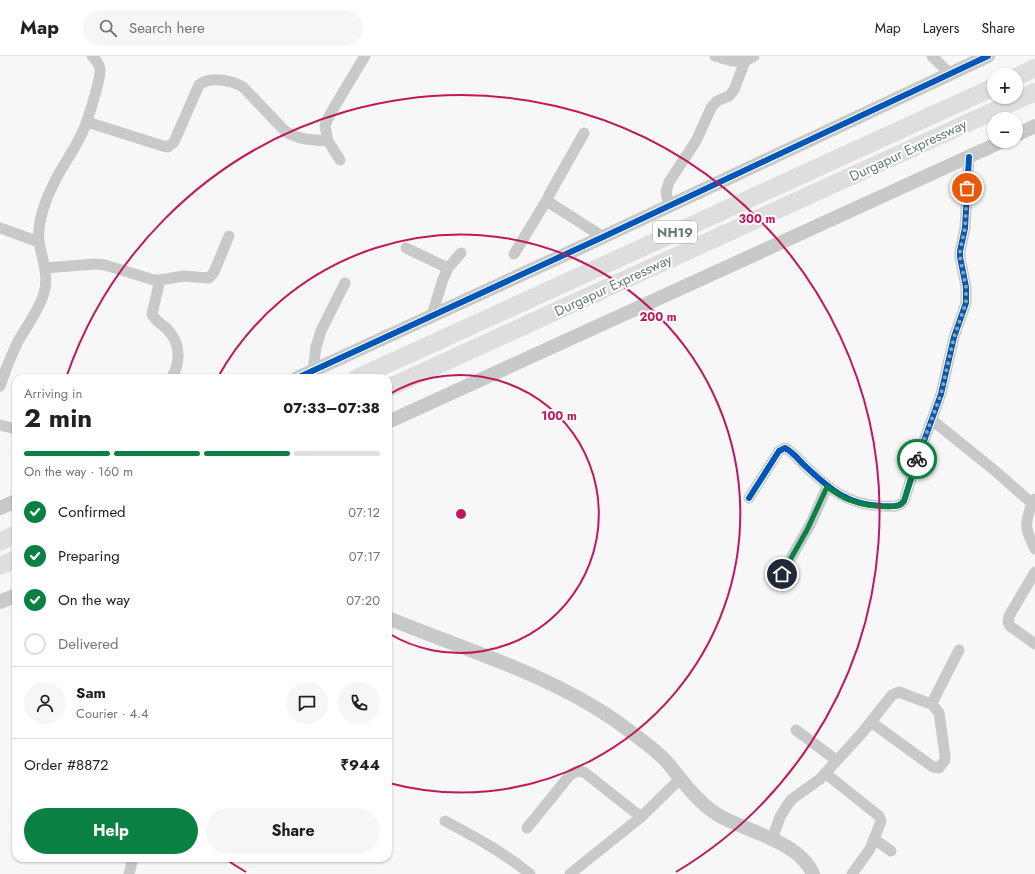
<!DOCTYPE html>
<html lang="en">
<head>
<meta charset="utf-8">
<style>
  body { margin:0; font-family:Jost,sans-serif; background:#f6f6f6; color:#202124; height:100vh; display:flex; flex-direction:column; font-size:15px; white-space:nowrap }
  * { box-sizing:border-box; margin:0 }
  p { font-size:13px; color:#757577 }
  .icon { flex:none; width:22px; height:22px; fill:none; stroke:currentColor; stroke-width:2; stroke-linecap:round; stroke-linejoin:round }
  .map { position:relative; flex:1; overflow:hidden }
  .details { position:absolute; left:12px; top:318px; width:380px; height:488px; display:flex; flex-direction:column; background:#fff; border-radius:12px; box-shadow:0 1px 3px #0004 }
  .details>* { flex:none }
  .controls { position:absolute; left:987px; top:12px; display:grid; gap:8px }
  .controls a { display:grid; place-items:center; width:36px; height:36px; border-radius:50%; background:#fff; box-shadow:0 1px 3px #0004; font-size:20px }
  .pin { position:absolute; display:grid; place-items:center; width:34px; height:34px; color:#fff; margin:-17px; border:2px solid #fff; border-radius:50%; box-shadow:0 1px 4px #0007 }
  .courier { position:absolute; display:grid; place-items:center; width:40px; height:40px; margin:-20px; border:3px solid #0b8043; border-radius:50%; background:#fff; color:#222; box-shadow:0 1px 5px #0007 }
  .summary em { font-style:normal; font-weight:700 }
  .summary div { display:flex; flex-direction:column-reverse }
  .summary { display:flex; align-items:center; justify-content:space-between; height:68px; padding:0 12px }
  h1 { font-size:26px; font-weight:700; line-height:30px }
  .bar { display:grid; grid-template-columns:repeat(4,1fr); gap:6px 4px; align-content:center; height:48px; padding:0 12px }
  .bar i { height:5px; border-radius:3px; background:#e0e0e0 }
  .bar .active { background:#0b8043 }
  .bar p { grid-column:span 4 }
  .line { display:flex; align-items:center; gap:10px; padding:0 12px; border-top:1px solid #e0e0e0 }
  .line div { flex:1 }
  .round { display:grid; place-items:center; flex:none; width:42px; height:42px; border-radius:21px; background:#f6f6f6 }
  ol { padding:0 12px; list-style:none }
  li { display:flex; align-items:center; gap:12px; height:44px }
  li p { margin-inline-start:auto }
  li .icon { padding:4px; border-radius:50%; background:#0b8043; color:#fff; stroke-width:4 }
  li:last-child { color:#757577 }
  li i { width:22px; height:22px; border:2px solid #e0e0e0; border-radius:50% }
  .button { display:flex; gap:8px; margin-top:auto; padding:8px 12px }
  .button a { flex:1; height:46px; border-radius:24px; background:#0b8043; color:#fff; font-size:16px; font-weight:700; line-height:46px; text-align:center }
  .button a+a { background:#f6f6f6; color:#202124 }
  header { display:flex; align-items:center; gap:24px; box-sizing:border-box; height:56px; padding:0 20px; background:#fff; border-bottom:1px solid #e0e0e0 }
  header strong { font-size:19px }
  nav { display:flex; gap:22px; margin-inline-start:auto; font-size:14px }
  .search { width:280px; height:36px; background:#f6f6f6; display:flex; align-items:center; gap:10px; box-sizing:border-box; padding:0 14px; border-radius:22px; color:#757577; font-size:15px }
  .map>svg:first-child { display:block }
</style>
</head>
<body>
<header>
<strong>Map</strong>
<div class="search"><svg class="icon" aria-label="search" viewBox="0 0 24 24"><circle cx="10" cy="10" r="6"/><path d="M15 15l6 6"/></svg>Search here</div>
<nav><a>Map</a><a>Layers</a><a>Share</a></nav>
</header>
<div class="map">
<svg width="1035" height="818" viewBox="0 0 1035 818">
  <rect width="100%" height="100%" fill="#f7f7f7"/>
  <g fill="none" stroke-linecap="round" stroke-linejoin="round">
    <path stroke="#c8caca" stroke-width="11" d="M715,0C730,4 740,10 754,0
      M932,0L950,18
      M87,66L163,90L168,91L174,86L199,29C210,20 231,24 243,31L285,75C299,84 312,84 328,85
      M584,77L549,139L548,144L553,149L603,181
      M340,104L328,85L325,70L328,62L342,38L365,0
      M669,150L666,136L669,126L696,85L711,52L717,45L729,40L734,34L745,5
      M0,172L39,186
      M406,192L448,212
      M514,198L548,142
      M45,212L95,208L105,209L154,224H160L184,220L209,222L214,216L229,180
      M160,224L152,258C155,265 162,268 167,273C181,287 181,307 171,322
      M432,259L443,223L448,212L461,197
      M313,315L316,291L321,275L345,227
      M0,330C5,315 11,300 18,285C27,270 39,254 44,237C49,219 42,203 39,186C37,167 45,144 54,127C62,110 74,95 82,77C87,67 101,23 100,13C99,7 96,4 92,0
      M932,364L994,414L1028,444L1032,447L1035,443
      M0,369L16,373
      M749,442L779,395L785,392C793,396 798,403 804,409C829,432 846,449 882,450C890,450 899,452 904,445L916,407L941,338L954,281L966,247V231L960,201V195L965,172L969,101
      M1032,447C1024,469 1025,473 1035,493
      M1035,516L1009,560L1008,566L1010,570L1035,588
      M782,518L811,467L827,431
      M871,666L933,711L939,712L945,704V699L939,657L931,647
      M796,674L836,704
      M825,717L879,760L881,765L874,783L891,795
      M445,765C475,781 503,796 530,818
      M527,772L570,719L577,715L584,716L641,761
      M772,783L780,761L788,748L792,743L820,723L862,677L892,639L899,636L928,647L933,645L959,594
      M129,818L133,802
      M570,818L641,761L680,723
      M852,818L870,793L874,783"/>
    <path stroke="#c8caca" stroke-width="14" d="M1016,79L1035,70
      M297,322L603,181L988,0
      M388,366L1003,85
      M0,452L16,445
      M0,546L16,539
      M388,562C465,594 547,617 616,665C631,676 648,688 661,700C668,706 673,714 679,721C690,735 703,750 718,759C747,776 799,785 813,818"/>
    <path stroke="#dedede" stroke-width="18" d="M1016,21L1035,12
      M357,322L994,31
      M388,332L1035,36
      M0,486L16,478
      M0,510L16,503"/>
    <g stroke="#fff" stroke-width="8">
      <path id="cycleway" d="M297,322L603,181L988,0
        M749,442L779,395L785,392C793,396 798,403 804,409C829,432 846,449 882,450C890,450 899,452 904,445L916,407L941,338L954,281L966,247V231L960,201V195L965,172L969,101"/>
    </g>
    <use href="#cycleway" stroke="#0057b8" stroke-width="6"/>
  </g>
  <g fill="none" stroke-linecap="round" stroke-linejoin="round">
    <path stroke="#98a5a8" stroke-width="4" stroke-dasharray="0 7.2" d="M917,403L941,338L954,281L966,247V231L960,201V195L965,172L967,132"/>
    <path stroke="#0b8043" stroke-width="5" d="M782,518L807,474L827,431C834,436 841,441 849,444C862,449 884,452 897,450C900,450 902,448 904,445L917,403"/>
  </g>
  <g fill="none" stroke="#c2185b" stroke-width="2">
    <path d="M388 339A139 139 0 1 1 388 577"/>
    <path d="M218 321A279 279 0 1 1 389 727"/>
    <path d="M246 816A418 418 0 0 1 224 802M66 322A418 418 0 1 1 676 816"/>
  </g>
  <g text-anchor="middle" stroke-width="4" stroke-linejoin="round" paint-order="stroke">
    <rect fill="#fff" stroke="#93a1a5" stroke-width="1" x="653" y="165" width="44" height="22" rx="3"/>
    <g font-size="13" font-weight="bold" fill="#65797e">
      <text x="675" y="181">NH19</text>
    </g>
    <g font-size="14" fill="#65797e" stroke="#fff">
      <text transform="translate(908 94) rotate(-25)" y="5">Durgapur Expressway</text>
      <text transform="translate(613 229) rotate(-25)" y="5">Durgapur Expressway</text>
    </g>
  </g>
  <circle cx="461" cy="458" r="6" fill="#c2185b" stroke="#fff" stroke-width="2"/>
  <g font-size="12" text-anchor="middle" font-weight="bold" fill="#c2185b" stroke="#fff" stroke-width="4" stroke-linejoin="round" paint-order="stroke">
    <text x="757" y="167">300 m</text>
    <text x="658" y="265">200 m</text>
    <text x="559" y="364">100 m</text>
  </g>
</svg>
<div class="controls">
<a>+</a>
<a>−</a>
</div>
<div class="pin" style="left:967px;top:132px;background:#ea580c"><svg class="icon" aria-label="bag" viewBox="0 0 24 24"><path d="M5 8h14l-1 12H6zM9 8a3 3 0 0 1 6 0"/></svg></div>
<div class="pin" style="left:782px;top:518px;background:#1f2937"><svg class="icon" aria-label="home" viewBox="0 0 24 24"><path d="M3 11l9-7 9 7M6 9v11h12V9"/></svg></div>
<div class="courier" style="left:917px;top:403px"><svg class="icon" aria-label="bike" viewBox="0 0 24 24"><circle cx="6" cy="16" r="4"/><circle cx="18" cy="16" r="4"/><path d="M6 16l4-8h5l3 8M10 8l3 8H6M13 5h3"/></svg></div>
<section class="details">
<div class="summary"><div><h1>2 min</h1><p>Arriving in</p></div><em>07:33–07:38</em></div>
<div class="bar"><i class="active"></i><i class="active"></i><i class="active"></i><i></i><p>On the way · 160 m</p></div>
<ol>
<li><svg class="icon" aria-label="check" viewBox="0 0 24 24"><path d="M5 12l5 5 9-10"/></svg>Confirmed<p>07:12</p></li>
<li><svg class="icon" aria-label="check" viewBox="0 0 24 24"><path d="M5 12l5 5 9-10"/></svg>Preparing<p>07:17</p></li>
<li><svg class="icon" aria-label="check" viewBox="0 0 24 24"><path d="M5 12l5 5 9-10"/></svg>On the way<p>07:20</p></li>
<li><i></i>Delivered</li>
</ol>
<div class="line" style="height:72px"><a class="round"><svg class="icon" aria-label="person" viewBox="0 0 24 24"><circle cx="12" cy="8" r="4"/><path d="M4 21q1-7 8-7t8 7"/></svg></a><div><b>Sam</b><p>Courier · 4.4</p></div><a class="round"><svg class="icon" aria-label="chat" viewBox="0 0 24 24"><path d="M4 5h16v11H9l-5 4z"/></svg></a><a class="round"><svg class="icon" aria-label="phone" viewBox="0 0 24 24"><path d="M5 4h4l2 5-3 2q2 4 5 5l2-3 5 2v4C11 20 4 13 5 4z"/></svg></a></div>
<div class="line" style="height:52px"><div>Order #8872</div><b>₹944</b></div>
<div class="button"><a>Help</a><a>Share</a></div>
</section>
</div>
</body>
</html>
